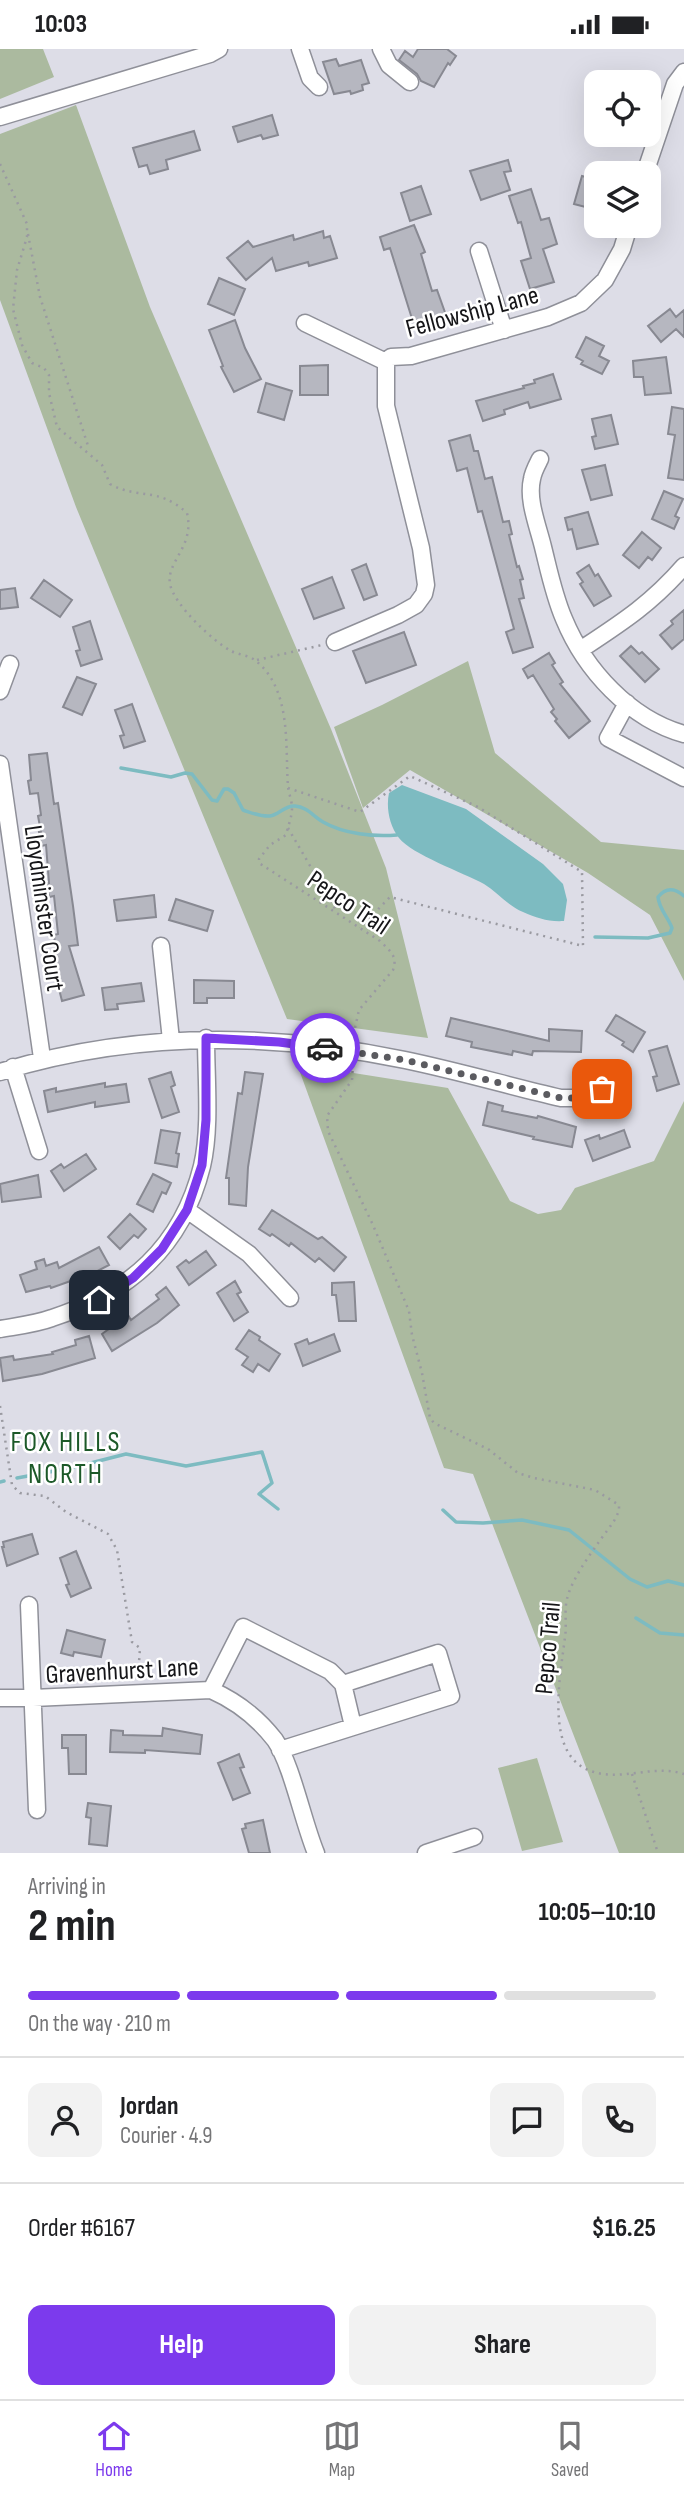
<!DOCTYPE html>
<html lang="en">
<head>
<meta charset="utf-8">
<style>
  body { margin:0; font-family:"Sofia Sans Condensed",sans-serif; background:#f2f2f2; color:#202124; height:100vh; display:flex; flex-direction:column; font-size:26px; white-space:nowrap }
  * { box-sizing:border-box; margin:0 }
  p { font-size:23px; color:#757577 }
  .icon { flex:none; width:38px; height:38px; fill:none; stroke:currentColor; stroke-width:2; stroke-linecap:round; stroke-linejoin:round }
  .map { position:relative; height:1804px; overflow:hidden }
  .side { display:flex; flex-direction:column; background:#fff; flex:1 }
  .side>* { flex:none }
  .controls { position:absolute; left:584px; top:21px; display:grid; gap:14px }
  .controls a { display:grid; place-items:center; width:77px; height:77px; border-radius:14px; background:#fff; box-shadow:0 7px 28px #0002; font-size:35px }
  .pin { position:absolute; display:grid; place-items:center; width:60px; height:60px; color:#fff; margin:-30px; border-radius:14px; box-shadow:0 4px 10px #0006 }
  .courier { position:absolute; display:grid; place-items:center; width:70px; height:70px; margin:-35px; border:5px solid #7c3aed; border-radius:50%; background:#fff; color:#222; box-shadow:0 2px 9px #0007 }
  .summary em { font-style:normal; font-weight:700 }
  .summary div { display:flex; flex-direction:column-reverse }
  .summary { display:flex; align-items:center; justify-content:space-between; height:119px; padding:0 28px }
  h1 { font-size:46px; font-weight:700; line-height:52px }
  .bar { display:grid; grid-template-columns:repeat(4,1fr); gap:10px 7px; align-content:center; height:84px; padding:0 28px }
  .bar i { height:9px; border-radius:5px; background:#e0e0e0 }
  .bar .selected { background:#7c3aed }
  .bar p { grid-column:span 4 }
  .line { display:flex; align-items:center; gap:18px; padding:0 28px; border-top:2px solid #e0e0e0 }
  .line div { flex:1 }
  .round { display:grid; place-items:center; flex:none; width:74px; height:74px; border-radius:14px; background:#f2f2f2 }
  .cta { display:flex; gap:14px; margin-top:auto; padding:14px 28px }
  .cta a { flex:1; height:80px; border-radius:14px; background:#7c3aed; color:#fff; font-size:28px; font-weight:700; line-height:80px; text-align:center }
  .cta a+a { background:#f2f2f2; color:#202124 }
  .status { display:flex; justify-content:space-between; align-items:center; height:49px; padding:0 35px; background:#fff; direction:ltr }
  .status svg { height:19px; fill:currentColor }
  .tabs { display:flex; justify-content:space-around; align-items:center; height:98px; border-top:2px solid #e0e0e0; background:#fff; font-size:19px; color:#757577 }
  .tabs a { display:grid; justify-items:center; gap:4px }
  .tabs .selected { color:#7c3aed }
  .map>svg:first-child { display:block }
</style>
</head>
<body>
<div class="status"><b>10:03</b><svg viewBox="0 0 49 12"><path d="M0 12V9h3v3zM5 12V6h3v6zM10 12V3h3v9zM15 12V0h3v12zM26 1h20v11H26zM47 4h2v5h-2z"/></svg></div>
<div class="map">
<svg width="684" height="1804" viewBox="0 0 684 1804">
  <rect width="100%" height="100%" fill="#dddde7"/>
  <path fill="#abba9f" d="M0,0H43L54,28L0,50Z
    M76,56L150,258L331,680L386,819L428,989L287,970L76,458L0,251V85Z
    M468,612L495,704L601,793L684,801V932L650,866L588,824L410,721L363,759L334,678L382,656Z
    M297,1015L448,1039L510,1152L538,1165L561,1161L575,1139L654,1112L684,1052V1804H619L473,1425L444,1419Z
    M537,1709L563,1793L522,1802L498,1719Z"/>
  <path fill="#7dbbc1" d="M402,736L466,760L543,815L563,835L567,851L564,872C548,873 537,869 523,863C508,857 497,843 484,835C464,824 411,805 399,789C389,776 386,758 389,744Z"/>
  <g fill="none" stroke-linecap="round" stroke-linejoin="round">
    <path stroke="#7dbbc1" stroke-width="3.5" d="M121,719L171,728L185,724L192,725L212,751L217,752L224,740H228L234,744L243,761C252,764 261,768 270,767C279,766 285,756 295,757C307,758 313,767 323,773C344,785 374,788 397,786
      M595,888L648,889L670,884L672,879C668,868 659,860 658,848C666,838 675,839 684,847
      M17,1429L71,1419L126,1405L186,1417L262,1403L272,1434L259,1445L278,1460
      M0,1433L4,1432
      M443,1461L456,1473L483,1474L522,1471L569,1481L630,1530L647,1538L668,1532L684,1536
      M636,1569L660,1584L684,1586"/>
  </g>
  <path fill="#b6b7c0" stroke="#888992" stroke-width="2" d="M418,0H447L456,7L450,16L448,14L434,38L421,32L417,25L399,11L405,2L413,8Z
    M336,10L339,17L361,11L369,34L362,36L363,41L351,45L350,42L334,45L323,13Z
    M272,66L278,86L263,90L261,86L238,93L233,78Z
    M194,82L200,101L166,111L168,120L150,125L147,116L139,118L133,99Z
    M508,111L511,122L504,123L510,141L481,151L470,122Z
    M582,127L597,131V161L574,155Z
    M421,137L431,165L410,172L401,144Z
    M531,140L541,171L549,169L557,195L543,200L554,233L530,240L521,212L531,209L521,173L518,174L509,147Z
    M414,176L425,203L421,205L432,242L437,241L447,269L423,276L420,270L413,273L390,199L384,201L380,188Z
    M323,182L324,189L330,187L337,209L309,217L308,213L276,222L272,209L246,231L227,209L248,192L253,198L293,186L294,191Z
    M219,229L245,240L234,266L208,255Z
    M670,260L676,268L684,261V288L676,280L661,293L648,277Z
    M235,271L245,299L261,330L234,343L221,318L223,317L209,281Z
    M586,288L604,297L599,307L609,312L602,325L581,315L583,312L576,308Z
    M666,308L671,344L645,346L643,328H634L633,312Z
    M328,316V346H300V317Z
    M553,325L561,350L530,359L528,353L504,361L505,365L483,372L476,352L524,339L523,337L535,334L534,331Z
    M266,334L292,342L284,371L258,363Z
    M672,358L684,360V431L668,429L675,386L668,385Z
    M611,366L618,395L595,400L592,388L596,387L592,370Z
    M470,386L474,402H478L485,430L492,428L503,473L509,472L512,485L509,486L517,518L519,517L523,530L520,531L524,549L519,550L533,598L513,604L506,583L514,580L482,462L478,463L467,419L457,422L449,392Z
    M605,416L612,446L591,451L582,421Z
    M664,442L683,450L675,467L679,469L674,480L652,470Z
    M588,463L598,495L577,500L572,480L568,481L565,469Z
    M642,483L661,499L652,511L648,508L639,519L623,506Z
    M366,515L377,546L364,551L352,521Z
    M589,516L595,527L598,525L611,547L594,557L580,535L583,533L577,524Z
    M332,528L344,559L314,570L302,540Z
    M44,531L72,551L60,568L31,549Z
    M15,539L18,558L0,560V541Z
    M684,561V590L672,600L660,586L673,575L671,572Z
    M90,572L102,610L81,617L76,602L80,601L73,578Z
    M404,583L416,616L366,634L353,602Z
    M631,597L639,605L642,603L659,620L645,633L620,607Z
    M549,604L555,614L552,616L563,633L560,635L590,672L569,689L555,672L557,670L551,663L554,660L533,626L528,629L523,620Z
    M77,628L96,635L82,666L63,658Z
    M132,655L145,692L124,699L120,687L124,686L115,661Z
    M47,704L54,755L58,754L73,857L78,896L69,897L84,946L62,952L59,940H61L53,914L57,913L54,886L58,885L54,847L49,848L47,834H49L46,796L41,797L39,783H41L38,767L41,766L38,744L30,745L28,732L31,731L29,706Z
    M154,846L156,868L117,872L114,851Z
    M176,850L213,862L207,882L169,871Z
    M194,931L234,932V949H207V954H194Z
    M141,934L144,952L117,955L118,960L105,961L102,939Z
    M616,966L645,983L633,1003L622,996L624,993L606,982Z
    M451,969L549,992V980L582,982L581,1003L533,1002L532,1006L513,1002L512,1006L471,998L472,993L446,987Z
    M667,997L679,1035L657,1042L653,1028L657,1027L649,1002Z
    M171,1023L175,1036L171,1038L179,1063L162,1069L149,1030Z
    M245,1023L263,1025L248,1118L246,1157L229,1155V1129H226L238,1044L242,1045Z
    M105,1034V1038L126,1035L129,1053L95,1058V1053L48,1063L44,1042L56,1039V1043Z
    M488,1053L503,1057L502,1062L537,1069L538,1067L576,1078L572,1098L533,1090L534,1088L483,1076Z
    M161,1081L180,1084L176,1104L179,1105L177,1118L155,1114Z
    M624,1081L630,1098L593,1112L585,1091L599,1086L600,1090Z
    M86,1105L96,1120L64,1142L51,1122L61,1115L64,1119Z
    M153,1125L171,1134L166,1145L162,1143L153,1163L137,1155Z
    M38,1126L41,1148L2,1153L0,1135Z
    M272,1161L318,1190L322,1188L346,1208L334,1222L319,1209L315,1213L291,1194L289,1197L272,1185L270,1187L259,1180Z
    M130,1165L146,1180L138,1189L134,1186L120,1200L108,1188Z
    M99,1198L109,1216L80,1231L79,1229L51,1239L50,1237L26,1243L20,1226L37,1220L35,1213L44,1210L46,1217L57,1213L59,1219Z
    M206,1202L216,1216L189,1236L177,1218L186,1211L189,1214Z
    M235,1232L241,1243L237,1245L248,1263L234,1272L217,1244Z
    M354,1233L356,1272H339L336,1246H332V1234Z
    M166,1238L179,1256L157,1274L112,1302L102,1285L128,1266L131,1271L159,1250L156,1246Z
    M249,1281L260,1288L259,1291L280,1305L269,1322L258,1315L253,1323L242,1316L248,1308L236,1300Z
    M334,1285L340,1302L303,1317L295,1295L307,1290L309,1295Z
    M89,1287L95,1309L42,1325L3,1332L0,1309L13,1307L14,1311L53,1305L52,1303L76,1296L75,1291Z
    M32,1485L38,1505L7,1517L2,1498H4L3,1493Z
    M76,1502L91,1539L71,1548L66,1536L69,1535L60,1509Z
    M67,1581L105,1591L101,1608L74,1603L73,1607L61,1604Z
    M163,1679L202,1686L200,1705L145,1701V1704L110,1703L111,1681L123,1682V1686L162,1687Z
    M62,1686H86V1725H69L68,1699H62Z
    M239,1705L244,1718L240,1719L250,1744L233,1751L218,1714Z
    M88,1754L111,1757L107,1797L89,1795L91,1769L86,1768Z
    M263,1771L270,1804H249L242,1780L246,1779L245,1775Z"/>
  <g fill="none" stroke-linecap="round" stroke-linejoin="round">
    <g stroke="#8f9099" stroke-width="19">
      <path id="minor" d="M300,0L310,29L319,38
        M381,0L389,16L410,33
        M0,68L210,5L219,0
        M645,124L675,35L684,23
        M479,202L504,281
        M305,274L386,313
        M540,410C537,416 533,423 532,430C527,451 538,477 543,498C549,522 554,547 564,570C585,621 630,670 684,685
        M335,593L398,566L416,556L424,545L426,536L421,499L386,357V313L391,308L411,307L548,268L581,254L605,231L622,200L629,177
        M580,601C621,574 651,555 684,517
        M0,642L10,615
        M627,654L608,689L684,729
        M0,715L42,1009
        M161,897L171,991
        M13,1018L39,1102
        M0,1023C133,982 270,983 405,1011C458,1022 509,1037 561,1049H578L602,1040
        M187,1161L249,1205L290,1249
        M0,1280C17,1277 36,1275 52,1269C129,1244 182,1198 202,1117C211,1079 206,1029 206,989
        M29,1556L37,1761
        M211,1641L243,1578L330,1622L343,1635L353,1677
        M0,1649H33L211,1641C236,1652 258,1669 275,1691C292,1716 303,1773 316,1804
        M280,1701L451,1647L438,1604L343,1635
        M426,1804L474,1788"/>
    </g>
    <path stroke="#9a9aa1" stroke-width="2.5" stroke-dasharray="2 5" stroke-linecap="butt" d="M0,115L27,175V188L17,221L13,260L22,296L32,314L44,319L49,326V344L57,378L102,416L110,435C139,451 157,437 187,464C195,498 166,512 170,535C174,556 213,592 231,602C239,606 249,606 256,612C292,641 285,697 288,738C289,745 292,752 292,759C292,768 288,777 286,786L270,796L259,810V814L380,892C390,902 398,907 393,921L359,961L353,988
      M28,185L40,248L89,400
      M257,611L322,596
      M288,739L360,763L410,727L478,758L582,823L583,897L390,848L360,879
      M288,779L337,863
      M353,1015L352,1031L327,1067L328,1082L373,1176L409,1262L412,1286L422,1324L430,1369L434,1374L488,1400L518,1424L534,1429L595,1441L619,1456V1462L614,1472C600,1492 572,1527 567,1550C564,1562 567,1576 565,1588C561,1623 545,1698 584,1719C616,1736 651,1714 684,1725
      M0,1357L12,1436L20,1444L45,1447L66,1463L108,1485L117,1501L132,1593L140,1599L138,1628
      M632,1725L658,1804"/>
    <use href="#minor" stroke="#fff" stroke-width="16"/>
  </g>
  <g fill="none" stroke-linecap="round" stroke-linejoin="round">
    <path stroke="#5b5b60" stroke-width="7" stroke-dasharray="0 12.6" d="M325,999L405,1011L561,1049H578L602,1040"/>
    <path stroke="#7c3aed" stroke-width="9" d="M99,1251L133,1229L162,1200L187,1161L202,1116L206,1071V989L279,993L325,999"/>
  </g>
  <g text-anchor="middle" stroke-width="5" stroke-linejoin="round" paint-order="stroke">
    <g font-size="26" fill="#151518" stroke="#fff">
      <text transform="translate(472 262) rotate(-15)" y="9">Fellowship Lane</text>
      <text transform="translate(349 853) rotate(34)" y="9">Pepco Trail</text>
      <text transform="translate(45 859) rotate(82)" y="9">Lloydminster Court</text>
      <text transform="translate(547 1599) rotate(-85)" y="9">Pepco Trail</text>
      <text transform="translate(122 1621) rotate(-3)" y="9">Gravenhurst Lane</text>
    </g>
    <g font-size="28" letter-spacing="2" fill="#1c5928" stroke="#fff">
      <text x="66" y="1402">FOX HILLS<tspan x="66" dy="32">NORTH</tspan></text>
    </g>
  </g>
</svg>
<div class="controls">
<a><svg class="icon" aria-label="locate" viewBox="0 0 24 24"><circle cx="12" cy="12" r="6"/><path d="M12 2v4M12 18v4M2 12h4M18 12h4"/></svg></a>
<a><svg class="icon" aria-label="layers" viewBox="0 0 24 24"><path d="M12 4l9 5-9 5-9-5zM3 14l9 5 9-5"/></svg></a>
</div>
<div class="pin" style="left:602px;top:1040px;background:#ea580c"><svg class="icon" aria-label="bag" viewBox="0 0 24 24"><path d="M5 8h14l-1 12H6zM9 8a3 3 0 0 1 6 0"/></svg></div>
<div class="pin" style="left:99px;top:1251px;background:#1f2937"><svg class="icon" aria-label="home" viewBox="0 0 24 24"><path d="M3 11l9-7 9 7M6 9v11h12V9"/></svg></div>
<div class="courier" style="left:325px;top:999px"><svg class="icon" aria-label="car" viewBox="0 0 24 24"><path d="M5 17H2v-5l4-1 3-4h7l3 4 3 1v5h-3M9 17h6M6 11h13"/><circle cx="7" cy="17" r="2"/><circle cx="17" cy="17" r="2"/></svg></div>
</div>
<section class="side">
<div class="summary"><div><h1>2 min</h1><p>Arriving in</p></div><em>10:05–10:10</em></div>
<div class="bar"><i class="selected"></i><i class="selected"></i><i class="selected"></i><i></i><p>On the way · 210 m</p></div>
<div class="line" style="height:126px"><a class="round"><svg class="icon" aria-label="person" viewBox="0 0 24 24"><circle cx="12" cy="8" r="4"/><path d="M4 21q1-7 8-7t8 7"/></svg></a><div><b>Jordan</b><p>Courier · 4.9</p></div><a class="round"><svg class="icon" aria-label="chat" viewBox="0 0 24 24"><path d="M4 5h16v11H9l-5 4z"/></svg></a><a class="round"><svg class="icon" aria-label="phone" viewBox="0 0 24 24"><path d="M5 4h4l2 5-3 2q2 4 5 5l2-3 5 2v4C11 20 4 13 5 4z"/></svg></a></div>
<div class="line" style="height:91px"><div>Order #6167</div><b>$16.25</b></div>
<div class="cta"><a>Help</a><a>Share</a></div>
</section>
<nav class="tabs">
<a class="selected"><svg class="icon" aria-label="home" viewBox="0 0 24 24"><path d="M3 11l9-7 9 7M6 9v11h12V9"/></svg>Home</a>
<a><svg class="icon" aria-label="map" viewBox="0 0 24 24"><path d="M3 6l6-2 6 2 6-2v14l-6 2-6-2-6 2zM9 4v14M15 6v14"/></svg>Map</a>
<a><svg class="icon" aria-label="saved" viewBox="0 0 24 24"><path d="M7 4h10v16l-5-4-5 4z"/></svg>Saved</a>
</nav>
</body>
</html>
